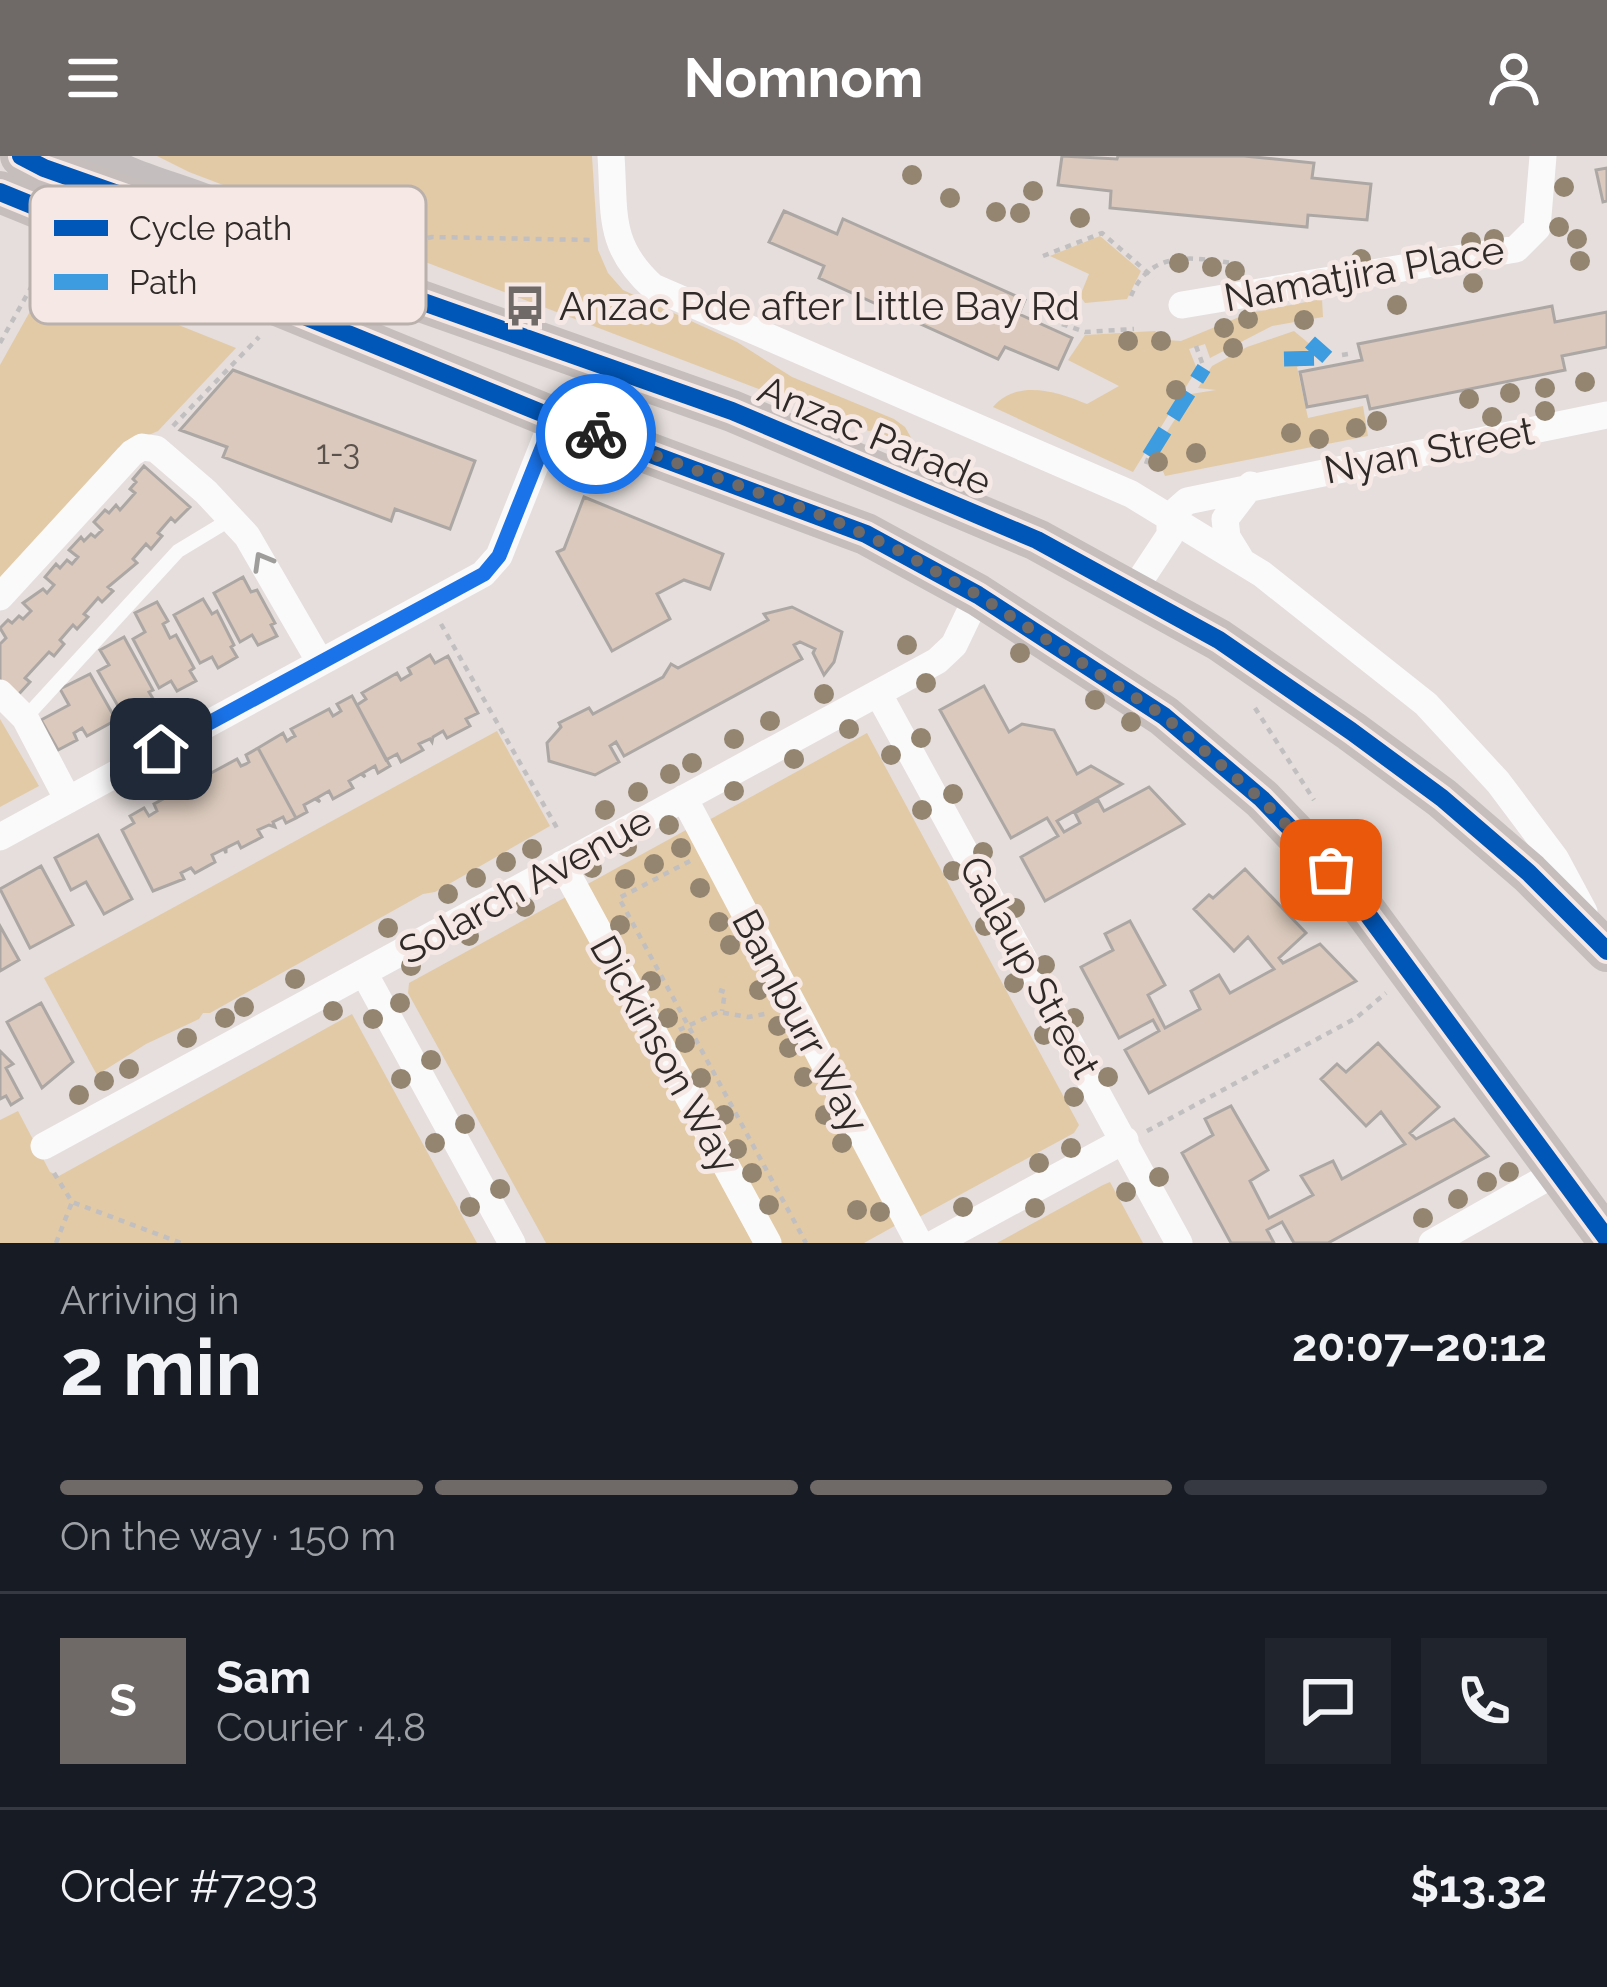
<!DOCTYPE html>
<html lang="en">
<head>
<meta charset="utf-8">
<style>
  body { margin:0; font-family:Raleway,sans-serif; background:#20242c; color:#f1f3f6; height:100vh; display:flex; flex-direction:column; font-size:45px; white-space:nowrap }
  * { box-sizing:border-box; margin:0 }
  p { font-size:39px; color:#9ea1a6 }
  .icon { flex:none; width:66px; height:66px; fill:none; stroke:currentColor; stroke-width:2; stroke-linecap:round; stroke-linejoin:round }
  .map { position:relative; height:1087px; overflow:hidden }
  .side { display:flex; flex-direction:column; background:#171b24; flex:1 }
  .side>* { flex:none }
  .pin { position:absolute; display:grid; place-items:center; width:102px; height:102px; color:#fff; margin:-51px; border-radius:24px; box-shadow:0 6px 18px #0006 }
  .courier { position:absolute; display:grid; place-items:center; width:120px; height:120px; margin:-60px; border:9px solid #1a73e8; border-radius:50%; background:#fff; color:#222; box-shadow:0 3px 15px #0007 }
  .head em { font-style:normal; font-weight:700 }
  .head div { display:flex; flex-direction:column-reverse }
  .head { display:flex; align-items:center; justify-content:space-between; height:204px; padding:0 60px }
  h1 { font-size:78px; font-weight:700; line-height:90px }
  .bar { display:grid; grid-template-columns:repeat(4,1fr); gap:18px 12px; align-content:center; height:144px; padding:0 60px }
  .bar i { height:15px; border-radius:9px; background:#363941 }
  .bar .selected { background:#6f6967 }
  .bar p { grid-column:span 4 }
  .line { display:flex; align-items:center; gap:30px; padding:0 60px; border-top:3px solid #363941 }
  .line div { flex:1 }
  .round { display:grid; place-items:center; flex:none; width:126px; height:126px; border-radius:0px; background:#20242c }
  header { display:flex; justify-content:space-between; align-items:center; height:156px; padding:0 60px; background:#6f6967; color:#fff; font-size:54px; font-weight:700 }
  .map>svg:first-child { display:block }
</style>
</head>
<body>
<header><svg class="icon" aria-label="menu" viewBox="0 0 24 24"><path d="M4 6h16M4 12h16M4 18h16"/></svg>Nomnom<svg class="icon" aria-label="person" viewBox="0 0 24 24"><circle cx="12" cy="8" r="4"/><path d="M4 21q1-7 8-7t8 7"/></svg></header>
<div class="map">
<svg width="1607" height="1087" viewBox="0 0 1607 1087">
  <rect width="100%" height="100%" fill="#e5dedc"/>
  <path fill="#e2caa6" d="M157,0H592L598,94L608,117L623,134L737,186L792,221L894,263L905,271L918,294L891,284L878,273L869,275L189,16Z
    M1100,80L1141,115L1127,143L1085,147L1080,140L1089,118L1050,100Z
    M51,118L236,192L158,275L118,292L0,426V209Z
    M1322,143L1323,161L1272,170L1210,202L1205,188L1189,193L1197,213L1133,316L993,251C1017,223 1056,235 1087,248L1119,230L1068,204L1085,179L1155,175L1166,184L1181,185L1249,157Z
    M1294,175L1324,200L1284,202L1286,206L1310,205L1297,211L1308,262L1363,250L1368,280L1165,320L1156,299L1158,290L1191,238L1216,234L1198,232L1212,210L1247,191Z
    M0,563L39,630L0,651Z
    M497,575L550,670L435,736L423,738L210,857H203L199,863L146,888L97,919L44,822Z
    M867,577L1079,969L1074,977L919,1061L707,665Z
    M686,674L900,1067L864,1087H776L584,730Z
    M566,741L753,1087H546L408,837L409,827Z
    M352,858L477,1087H0V964L18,955L50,1016L59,1020Z
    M1110,1026L1143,1087H997L1103,1029Z"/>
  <path fill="#dac9bc" stroke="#aca7a4" stroke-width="3" d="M1062,0L1117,3L1118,0H1244L1314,7L1312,22L1371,28L1367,64L1308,59L1307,71L1110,52L1111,35L1058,29Z
    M1607,12V45L1603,46L1596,14Z
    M784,55L837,78L843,63L1025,144L1019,158L1072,182L1058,213L1005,191L998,203L819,122L824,110L769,86Z
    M1552,150L1555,166L1607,156V191L1562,200L1565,214L1370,253L1367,240L1307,251L1300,216L1362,204L1358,188Z
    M233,214L475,305L450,373L395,353L391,365L223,301L227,291L180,274Z
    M144,310L190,351L175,366L171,362L158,377L162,380L151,393L146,388L133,403L137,407L108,431L113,435L102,446L98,442L84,458L88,461L77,473L73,469L60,484L64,488L54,500L49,496L25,522L30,526L17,540L0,524V488L6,482L0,472L8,464L12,467L19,460L23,463L31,455L23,447L43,433L47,437L54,429L45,421L56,408L60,412L67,404L72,408L78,401L69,394L81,381L84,385L91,378L95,381L102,374L94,366L105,354L109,357L116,349L120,354L135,337L130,333L136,326L133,323Z
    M584,341L723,398L710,433L684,424L657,438L670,463L612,495L557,396L564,393Z
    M243,421L251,436L257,434L275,467L271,469L277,480L258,489L252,479L240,486L214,437Z
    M203,443L212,458L217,455L234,489L231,491L237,501L218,512L212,501L200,507L174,459Z
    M157,446L168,465L163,468L170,482L176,479L194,512L190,515L196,525L177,535L171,525L159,532L133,483L145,476L135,457Z
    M792,451L842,476L834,506L824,519L813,497L815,493L800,486L794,489L802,503L624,600L616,586L610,590L619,606L595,619L549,605L547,587L561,571L559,567L589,552L593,558L663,521L671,508L678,512L768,464L764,458Z
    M124,481L153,534L149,536L155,546L135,557L128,544L118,550L98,515L109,509L100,494Z
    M430,499L435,507L448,500L478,557L466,563L470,570L447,582L443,575L433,581L432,586L430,583L419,588L423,594L401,606L397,598L386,604L357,549L366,543L362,537L397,517L401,524L411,518L408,512Z
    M90,518L116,564L87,580L82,572L74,577L77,584L58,594L41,564L69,549L60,533Z
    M984,530L1009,576L1022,568L1054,574L1077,618L1091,610L1122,628L1057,665L1064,676L1080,667L1075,657L1098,644L1104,655L1149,631L1184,668L1045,745L1021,701L1058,680L1047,662L1011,682L940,554Z
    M352,540L390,610L378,617L375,610L363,617L365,621L361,618L349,625L353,632L333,643L329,635L317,642L320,646L315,643L304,649L307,656L296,662L258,592L283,577L287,585L291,582L295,580L291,573L329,553L333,560L338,557L341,555L337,548Z
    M258,592L296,662L286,667L283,661L273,666L275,671L269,669L258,674L262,681L241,692L238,686L226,692V697L224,693L212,699L215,706L195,717L191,712L181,717L184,723L153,735L122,674L134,667L130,660L144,652L149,660L157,655L154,648L191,628L195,635L204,630L200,623L237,603L241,610L246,608L249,606L246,599Z
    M98,679L132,743L104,758L86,726L71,734L55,702Z
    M41,710L73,769L30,792L0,733Z
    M1245,713L1306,777L1279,802L1283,807L1320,788L1356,825L1149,937L1125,894L1159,875L1153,864L1119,882L1081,811L1113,794L1105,778L1130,765L1165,829L1148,839L1165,872L1200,853L1191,835L1219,819L1230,837L1274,813L1248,781L1234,795L1194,753L1209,739L1213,742Z
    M0,770L19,804L0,815Z
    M41,847L73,906L42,932L7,866Z
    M1378,887L1439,951L1410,977L1416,983L1454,963L1488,1000L1328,1087H1294L1282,1066L1267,1074L1274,1087H1231L1182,997L1213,979L1205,963L1231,950L1268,1014L1250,1025L1269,1062L1313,1039L1301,1020L1333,1005L1342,1023L1405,988L1381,956L1366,970L1321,923L1337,908L1346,916Z
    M0,895L13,908L6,912L22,942L11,949L6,940L0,943Z"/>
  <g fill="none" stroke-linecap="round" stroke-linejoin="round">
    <path stroke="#c1bfbf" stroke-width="4.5" stroke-dasharray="6 6" stroke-linecap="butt" d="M381,93L432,81L592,84
      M1043,100L1102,77L1154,122
      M1131,140C1152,89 1202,103 1245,109
      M1062,168L1085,176L1134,173
      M0,187L48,101
      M1196,190L1204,212
      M1342,199L1348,198
      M173,270L259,181
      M1146,308L1149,300
      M441,468L557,672
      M1255,552L1314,644
      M690,705L619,742L806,1087
      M719,834L725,836L722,855
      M679,874L718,856L748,861L770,857
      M1147,975L1356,862L1386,837
      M54,1017L72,1046L181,1087
      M56,1087L72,1046"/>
    <path stroke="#fbfafa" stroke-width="14" d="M25,562L178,395L231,363"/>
    <path stroke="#fbfafa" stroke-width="27" d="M611,0C615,58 607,89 653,131L1131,338L1262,418L1426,548L1498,626L1555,702L1584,756
      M1182,149L1516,93L1537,72L1543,0
      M1240,402L1227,381L1225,363L1251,329
      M1133,435L1170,379V360L1187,345L1607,259
      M0,441L132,297L142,291L156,293L206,336L247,380L320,506
      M0,537L25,562L68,644
      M878,537L1179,1087
      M684,642L919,1087
      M0,681L483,418L499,400L554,262
      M562,708L768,1087
      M364,817L512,1087
      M44,990L937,505L954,489L978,439
      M935,1087L1125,984
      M1432,1087L1557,1016"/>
    <path stroke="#c4bfbe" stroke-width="39" d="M91,0C145,37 214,38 265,81"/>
    <path stroke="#c5bebd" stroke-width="42" d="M21,0L44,12L732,255L1037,384L1219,484L1351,575L1442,642L1529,717L1607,795
      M0,36L554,262L866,378L978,439L1164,560L1262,643L1352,737L1607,1083"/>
    <path stroke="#3d9ce0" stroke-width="15" stroke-dasharray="30 15" stroke-linecap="butt" d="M1284,203L1328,202L1310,186
      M1149,300L1204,212"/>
    <g stroke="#f6e9e5" stroke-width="26">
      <path id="cycleway" d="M21,0L44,12L732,255L1037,384L1219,484L1351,575L1442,642L1529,717L1607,795
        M0,36L554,262L866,378L978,439L1164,560L1262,643L1352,737L1607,1083"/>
    </g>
    <use href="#cycleway" stroke="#0057b8" stroke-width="18"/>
  </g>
  <g fill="#948571">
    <circle cx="912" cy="19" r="10"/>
    <circle cx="1564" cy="31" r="10"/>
    <circle cx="1033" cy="35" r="10"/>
    <circle cx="950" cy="42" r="10"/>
    <circle cx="996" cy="56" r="10"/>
    <circle cx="1020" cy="57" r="10"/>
    <circle cx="1080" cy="62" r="10"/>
    <circle cx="1559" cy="71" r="10"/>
    <circle cx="1494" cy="83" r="10"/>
    <circle cx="1577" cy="83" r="10"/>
    <circle cx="1471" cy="86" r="10"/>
    <circle cx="1361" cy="103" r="10"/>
    <circle cx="1580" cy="105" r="10"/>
    <circle cx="1179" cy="107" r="10"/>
    <circle cx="1212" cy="111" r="10"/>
    <circle cx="1235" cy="115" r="10"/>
    <circle cx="1473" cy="127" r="10"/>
    <circle cx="1397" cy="149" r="10"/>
    <circle cx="1248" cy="163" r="10"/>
    <circle cx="1304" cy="164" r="10"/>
    <circle cx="1224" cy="172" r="10"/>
    <circle cx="1128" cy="185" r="10"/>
    <circle cx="1161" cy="185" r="10"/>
    <circle cx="1233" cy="192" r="10"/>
    <circle cx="1585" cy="226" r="10"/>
    <circle cx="1545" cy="232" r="10"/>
    <circle cx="1176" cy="234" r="10"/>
    <circle cx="1510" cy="237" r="10"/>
    <circle cx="1469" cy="243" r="10"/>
    <circle cx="1545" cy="255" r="10"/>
    <circle cx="1492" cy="261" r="10"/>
    <circle cx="1377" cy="265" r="10"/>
    <circle cx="1356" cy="272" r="10"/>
    <circle cx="1291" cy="277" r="10"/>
    <circle cx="1319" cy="283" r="10"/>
    <circle cx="1196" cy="297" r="10"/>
    <circle cx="1158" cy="306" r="10"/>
    <circle cx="907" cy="489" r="10"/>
    <circle cx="1020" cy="497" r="10"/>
    <circle cx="926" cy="527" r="10"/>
    <circle cx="824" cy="538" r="10"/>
    <circle cx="1095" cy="544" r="10"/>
    <circle cx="770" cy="565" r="10"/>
    <circle cx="1131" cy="566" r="10"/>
    <circle cx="849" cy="573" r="10"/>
    <circle cx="921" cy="582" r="10"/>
    <circle cx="734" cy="583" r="10"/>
    <circle cx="891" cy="599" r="10"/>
    <circle cx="794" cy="603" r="10"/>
    <circle cx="692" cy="607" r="10"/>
    <circle cx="670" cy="618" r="10"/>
    <circle cx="734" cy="635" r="10"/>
    <circle cx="638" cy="636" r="10"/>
    <circle cx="953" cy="638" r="10"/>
    <circle cx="605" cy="654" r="10"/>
    <circle cx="922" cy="654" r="10"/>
    <circle cx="669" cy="669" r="10"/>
    <circle cx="627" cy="691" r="10"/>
    <circle cx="681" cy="692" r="10"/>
    <circle cx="532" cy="693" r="10"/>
    <circle cx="983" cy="696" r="10"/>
    <circle cx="506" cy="706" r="10"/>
    <circle cx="654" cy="708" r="10"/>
    <circle cx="592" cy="712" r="10"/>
    <circle cx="953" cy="715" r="10"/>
    <circle cx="476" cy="722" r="10"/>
    <circle cx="625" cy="723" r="10"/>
    <circle cx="700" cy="732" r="10"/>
    <circle cx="448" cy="738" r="10"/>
    <circle cx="525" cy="751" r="10"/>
    <circle cx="1015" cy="752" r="10"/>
    <circle cx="719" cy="766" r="10"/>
    <circle cx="620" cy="769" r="10"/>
    <circle cx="985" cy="770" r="10"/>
    <circle cx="388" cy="772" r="10"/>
    <circle cx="469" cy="780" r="10"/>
    <circle cx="730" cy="789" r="10"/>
    <circle cx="1045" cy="809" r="10"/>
    <circle cx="411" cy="810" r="10"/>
    <circle cx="295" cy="823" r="10"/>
    <circle cx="651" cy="825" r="10"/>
    <circle cx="1014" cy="827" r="10"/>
    <circle cx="759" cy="834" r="10"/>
    <circle cx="400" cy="847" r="10"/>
    <circle cx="244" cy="851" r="10"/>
    <circle cx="333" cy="855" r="10"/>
    <circle cx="225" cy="862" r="10"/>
    <circle cx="668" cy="862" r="10"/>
    <circle cx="1074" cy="862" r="10"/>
    <circle cx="373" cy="863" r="10"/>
    <circle cx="778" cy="870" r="10"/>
    <circle cx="1044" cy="879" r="10"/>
    <circle cx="187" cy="882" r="10"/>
    <circle cx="685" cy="887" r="10"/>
    <circle cx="789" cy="892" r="10"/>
    <circle cx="431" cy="904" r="10"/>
    <circle cx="129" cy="913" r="10"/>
    <circle cx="804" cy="921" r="10"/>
    <circle cx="1108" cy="921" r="10"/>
    <circle cx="701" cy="922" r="10"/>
    <circle cx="401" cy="923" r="10"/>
    <circle cx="104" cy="925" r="10"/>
    <circle cx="79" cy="939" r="10"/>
    <circle cx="1074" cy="941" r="10"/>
    <circle cx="724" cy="959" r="10"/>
    <circle cx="825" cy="959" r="10"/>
    <circle cx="465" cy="968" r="10"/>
    <circle cx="435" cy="987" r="10"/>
    <circle cx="842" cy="987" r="10"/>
    <circle cx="1071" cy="992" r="10"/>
    <circle cx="737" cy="993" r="10"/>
    <circle cx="1039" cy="1007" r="10"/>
    <circle cx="1509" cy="1016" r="10"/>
    <circle cx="752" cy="1017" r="10"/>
    <circle cx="1159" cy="1021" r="10"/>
    <circle cx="1487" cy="1026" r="10"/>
    <circle cx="500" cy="1033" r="10"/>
    <circle cx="1126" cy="1036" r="10"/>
    <circle cx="1458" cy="1043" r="10"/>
    <circle cx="769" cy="1049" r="10"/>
    <circle cx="470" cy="1051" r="10"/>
    <circle cx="963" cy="1051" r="10"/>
    <circle cx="1035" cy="1052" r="10"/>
    <circle cx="857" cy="1054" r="10"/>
    <circle cx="880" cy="1056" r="10"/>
    <circle cx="1423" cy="1062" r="10"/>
  </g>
  <defs><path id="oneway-chevron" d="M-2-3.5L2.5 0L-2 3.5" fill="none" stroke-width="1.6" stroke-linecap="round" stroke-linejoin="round" transform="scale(3)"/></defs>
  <use stroke="#9f9c9c" href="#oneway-chevron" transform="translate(262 405) rotate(-120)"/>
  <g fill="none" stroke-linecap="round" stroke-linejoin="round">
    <path stroke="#6f6967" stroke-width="12" stroke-dasharray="0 21.6" d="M596,278L826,361L894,392L978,439L1164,560L1262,644L1331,714"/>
    <path stroke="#1a73e8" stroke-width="15" d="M161,593L484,418L499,400L554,262L596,278"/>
  </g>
  <defs>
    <g id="bus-bare" transform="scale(3.24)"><path d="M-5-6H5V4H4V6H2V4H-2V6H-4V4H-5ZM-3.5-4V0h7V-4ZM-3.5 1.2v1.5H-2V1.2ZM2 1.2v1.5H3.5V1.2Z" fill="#6f6967" stroke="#f6e9e5" stroke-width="2.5" paint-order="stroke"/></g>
  </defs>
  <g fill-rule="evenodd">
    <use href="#bus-bare" x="525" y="150"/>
  </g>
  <g text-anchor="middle" stroke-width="10" stroke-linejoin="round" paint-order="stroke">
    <g font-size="33" fill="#5a524d">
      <text x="338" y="308">1-3</text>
    </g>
    <g font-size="39" fill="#2f2a28" stroke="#f6e9e5">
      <text transform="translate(1364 117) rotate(-10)" y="14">Namatjira Place</text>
      <text transform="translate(875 279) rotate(23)" y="14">Anzac Parade</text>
      <text transform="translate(1429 294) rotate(-11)" y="14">Nyan Street</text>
      <text transform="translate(525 729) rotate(-29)" y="14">Solarch Avenue</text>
      <text transform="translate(1030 811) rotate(61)" y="14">Galaup Street</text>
      <text transform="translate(801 865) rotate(62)" y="14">Bamburr Way</text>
      <text transform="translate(665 898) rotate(61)" y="14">Dickinson Way</text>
    </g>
    <g font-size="39" fill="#2f2a28" stroke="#f6e9e5" text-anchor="start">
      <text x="559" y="164">Anzac Pde after Little Bay Rd</text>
    </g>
  </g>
  <rect x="30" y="30" width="396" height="138" rx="18" fill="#f6e9e5" stroke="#bab0ac" stroke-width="3"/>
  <rect x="54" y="64" width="54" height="16" fill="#0057b8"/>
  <rect x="54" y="118" width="54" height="16" fill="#3d9ce0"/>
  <g font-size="33" fill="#2f2a28">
    <text x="129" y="84">Cycle path</text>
    <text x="129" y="138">Path</text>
  </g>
</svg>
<div class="pin" style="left:1331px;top:714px;background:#ea580c"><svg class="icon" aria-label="bag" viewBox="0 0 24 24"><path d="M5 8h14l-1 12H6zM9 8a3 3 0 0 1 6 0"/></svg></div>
<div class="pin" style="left:161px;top:593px;background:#1f2937"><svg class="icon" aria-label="home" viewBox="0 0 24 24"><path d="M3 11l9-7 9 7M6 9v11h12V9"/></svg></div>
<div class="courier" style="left:596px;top:278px"><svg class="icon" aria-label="bike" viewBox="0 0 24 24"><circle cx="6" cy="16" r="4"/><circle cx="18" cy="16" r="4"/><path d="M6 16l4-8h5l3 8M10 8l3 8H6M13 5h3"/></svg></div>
</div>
<section class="side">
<div class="head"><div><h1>2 min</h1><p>Arriving in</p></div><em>20:07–20:12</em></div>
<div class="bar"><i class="selected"></i><i class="selected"></i><i class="selected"></i><i></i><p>On the way · 150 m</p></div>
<div class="line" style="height:216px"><b class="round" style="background:#6f6967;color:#fff">S</b><div><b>Sam</b><p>Courier · 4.8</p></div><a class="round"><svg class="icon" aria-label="chat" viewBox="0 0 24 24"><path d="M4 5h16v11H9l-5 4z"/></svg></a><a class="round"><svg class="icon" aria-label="phone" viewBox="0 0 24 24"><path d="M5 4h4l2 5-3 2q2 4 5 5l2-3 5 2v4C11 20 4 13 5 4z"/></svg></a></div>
<div class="line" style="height:156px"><div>Order #7293</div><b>$13.32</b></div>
</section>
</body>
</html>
